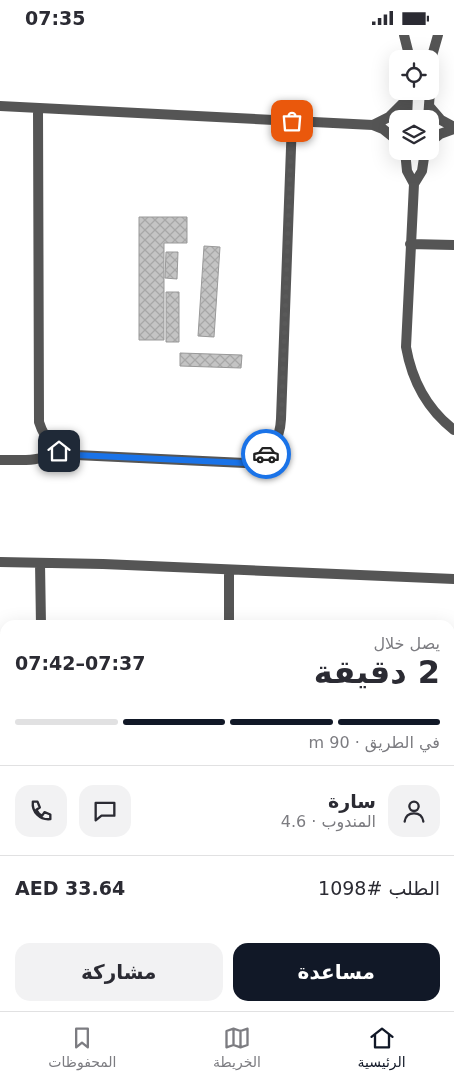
<!DOCTYPE html>
<html lang="ar">
<head>
<meta charset="utf-8">
<style>
  body { margin:0; font-family:"DejaVu Sans",Vazirmatn,sans-serif; background:#f2f2f3; color:#2b2b33; direction:rtl; height:100vh; display:flex; flex-direction:column; font-size:19px; white-space:nowrap }
  * { box-sizing:border-box; margin:0 }
  p { font-size:16px; color:#7c7c81 }
  .icon { flex:none; width:28px; height:28px; fill:none; stroke:currentColor; stroke-width:2; stroke-linecap:round; stroke-linejoin:round }
  .map { position:relative; flex:1; overflow:hidden; direction:ltr }
  .details { position:absolute; left:0px; top:585px; width:455px; height:391px; display:flex; flex-direction:column; background:#fff; border-radius:15px 15px 0 0; box-shadow:0 5px 20px #0002; direction:rtl }
  .details>* { flex:none }
  .tools { position:absolute; left:389px; top:15px; display:grid; gap:10px }
  .tools a { display:grid; place-items:center; width:50px; height:50px; border-radius:10px; background:#fff; box-shadow:0 5px 20px #0002; font-size:25px }
  .pin { position:absolute; display:grid; place-items:center; width:42px; height:42px; color:#fff; margin:-21px; border-radius:10px; box-shadow:0 2px 8px #0006 }
  .courier { position:absolute; display:grid; place-items:center; width:50px; height:50px; margin:-25px; border:4px solid #1a73e8; border-radius:50%; background:#fff; color:#222; box-shadow:0 1px 6px #0007 }
  .overview em { font-style:normal; font-weight:700 }
  .overview div { display:flex; flex-direction:column-reverse }
  .overview { display:flex; align-items:center; justify-content:space-between; height:85px; padding:0 15px }
  h1 { font-size:32px; font-weight:700; line-height:38px }
  .bar { display:grid; grid-template-columns:repeat(4,1fr); gap:8px 5px; align-content:center; height:60px; padding:0 15px }
  .bar i { height:6px; border-radius:4px; background:#e1e1e2 }
  .bar .selected { background:#111827 }
  .bar p { grid-column:span 4 }
  .line { display:flex; align-items:center; gap:12px; padding:0 15px; border-top:1px solid #e1e1e2 }
  .line div { flex:1 }
  .round { display:grid; place-items:center; flex:none; width:52px; height:52px; border-radius:15px; background:#f2f2f3 }
  .primary-button { display:flex; gap:10px; margin-top:auto; padding:10px 15px }
  .primary-button a { flex:1; height:58px; border-radius:15px; background:#111827; color:#fff; font-size:20px; font-weight:700; line-height:58px; text-align:center }
  .primary-button a+a { background:#f2f2f3; color:#2b2b33 }
  .status { display:flex; justify-content:space-between; align-items:center; height:35px; padding:0 25px; background:#fff; direction:ltr }
  .status svg { height:14px; fill:currentColor }
  .tabs { display:flex; justify-content:space-around; align-items:center; height:70px; border-top:1px solid #e1e1e2; background:#fff; font-size:14px; color:#7c7c81 }
  .tabs a { display:grid; justify-items:center; gap:2px }
  .tabs .selected { color:#111827 }
  .map>svg:first-child { display:block }
</style>
</head>
<body>
<div class="status"><b>07:35</b><svg viewBox="0 0 49 12"><path d="M0 12V9h3v3zM5 12V6h3v6zM10 12V3h3v9zM15 12V0h3v12zM26 1h20v11H26zM47 4h2v5h-2z"/></svg></div>
<div class="map">
<svg width="454" height="976" viewBox="0 0 454 976">
  <defs>
    <pattern id="building-cross-hatch" width="8" height="8" patternUnits="userSpaceOnUse" patternTransform="scale(1.25)"><rect width="8" height="8" fill="#c4c4c4"/><path d="M0 0l8 8M0 8l8-8" fill="none" stroke="#a7a7a7"/></pattern>
  </defs>
  <rect width="100%" height="100%" fill="#fff"/>
  <path fill="url(#building-cross-hatch)" stroke="#999" d="M139,182H187V208H164V305H139Z
    M204,211L220,212L214,302L198,301Z
    M166,217H178L177,244L165,243Z
    M166,257H179V307H166Z
    M180,318L242,320L241,333L180,331Z"/>
  <g fill="none" stroke-linecap="round" stroke-linejoin="round">
    <path stroke="#555" stroke-width="10" d="M404,0L410,24
      M430,53L432,21L438,0
      M0,71L373,90L383,94L398,106
      M429,71L441,85L454,92
      M38,73L39,387C45,406 56,417 76,420L245,428C268,423 280,407 281,384L292,86
      M407,84L408,60
      M428,84L430,56
      M373,90L389,82L408,63
      M430,107L440,99L454,94
      M405,116L407,136L414,149L406,312C412,346 427,374 454,395
      M414,149L422,136L425,116
      M410,209L454,210
      M0,425C21,425 41,427 59,416
      M0,527L103,529L454,544
      M40,528L41,590
      M229,535V590
      M450,847H454
      M450,955H454"/>
    <path stroke="#222" stroke-width="10" d="M0,961H5
      M377,971L454,974"/>
  </g>
  <g fill="none" stroke-linecap="round" stroke-linejoin="round">
    <path stroke="#595959" stroke-width="5" stroke-dasharray="0 9" d="M266,419L274,410L281,393L292,86"/>
    <path stroke="#1a73e8" stroke-width="6" d="M59,416L76,420L245,428L266,419"/>
  </g>
</svg>
<div class="tools">
<a><svg class="icon" aria-label="locate" viewBox="0 0 24 24"><circle cx="12" cy="12" r="6"/><path d="M12 2v4M12 18v4M2 12h4M18 12h4"/></svg></a>
<a><svg class="icon" aria-label="layers" viewBox="0 0 24 24"><path d="M12 4l9 5-9 5-9-5zM3 14l9 5 9-5"/></svg></a>
</div>
<div class="pin" style="left:292px;top:86px;background:#ea580c"><svg class="icon" aria-label="bag" viewBox="0 0 24 24"><path d="M5 8h14l-1 12H6zM9 8a3 3 0 0 1 6 0"/></svg></div>
<div class="pin" style="left:59px;top:416px;background:#1f2937"><svg class="icon" aria-label="home" viewBox="0 0 24 24"><path d="M3 11l9-7 9 7M6 9v11h12V9"/></svg></div>
<div class="courier" style="left:266px;top:419px"><svg class="icon" aria-label="car" viewBox="0 0 24 24"><path d="M5 17H2v-5l4-1 3-4h7l3 4 3 1v5h-3M9 17h6M6 11h13"/><circle cx="7" cy="17" r="2"/><circle cx="17" cy="17" r="2"/></svg></div>
<section class="details">
<div class="overview"><div><h1>2 دقيقة</h1><p>يصل خلال</p></div><em>07:37–07:42</em></div>
<div class="bar"><i class="selected"></i><i class="selected"></i><i class="selected"></i><i></i><p>في الطريق · 90 m</p></div>
<div class="line" style="height:90px"><a class="round"><svg class="icon" aria-label="person" viewBox="0 0 24 24"><circle cx="12" cy="8" r="4"/><path d="M4 21q1-7 8-7t8 7"/></svg></a><div><b>سارة</b><p>المندوب · 4.6</p></div><a class="round"><svg class="icon" aria-label="chat" viewBox="0 0 24 24"><path d="M4 5h16v11H9l-5 4z"/></svg></a><a class="round"><svg class="icon" aria-label="phone" viewBox="0 0 24 24"><path d="M5 4h4l2 5-3 2q2 4 5 5l2-3 5 2v4C11 20 4 13 5 4z"/></svg></a></div>
<div class="line" style="height:65px"><div>الطلب #1098</div><b>AED 33.64</b></div>
<div class="primary-button"><a>مساعدة</a><a>مشاركة</a></div>
</section>
</div>
<nav class="tabs">
<a class="selected"><svg class="icon" aria-label="home" viewBox="0 0 24 24"><path d="M3 11l9-7 9 7M6 9v11h12V9"/></svg>الرئيسية</a>
<a><svg class="icon" aria-label="map" viewBox="0 0 24 24"><path d="M3 6l6-2 6 2 6-2v14l-6 2-6-2-6 2zM9 4v14M15 6v14"/></svg>الخريطة</a>
<a><svg class="icon" aria-label="saved" viewBox="0 0 24 24"><path d="M7 4h10v16l-5-4-5 4z"/></svg>المحفوظات</a>
</nav>
</body>
</html>
